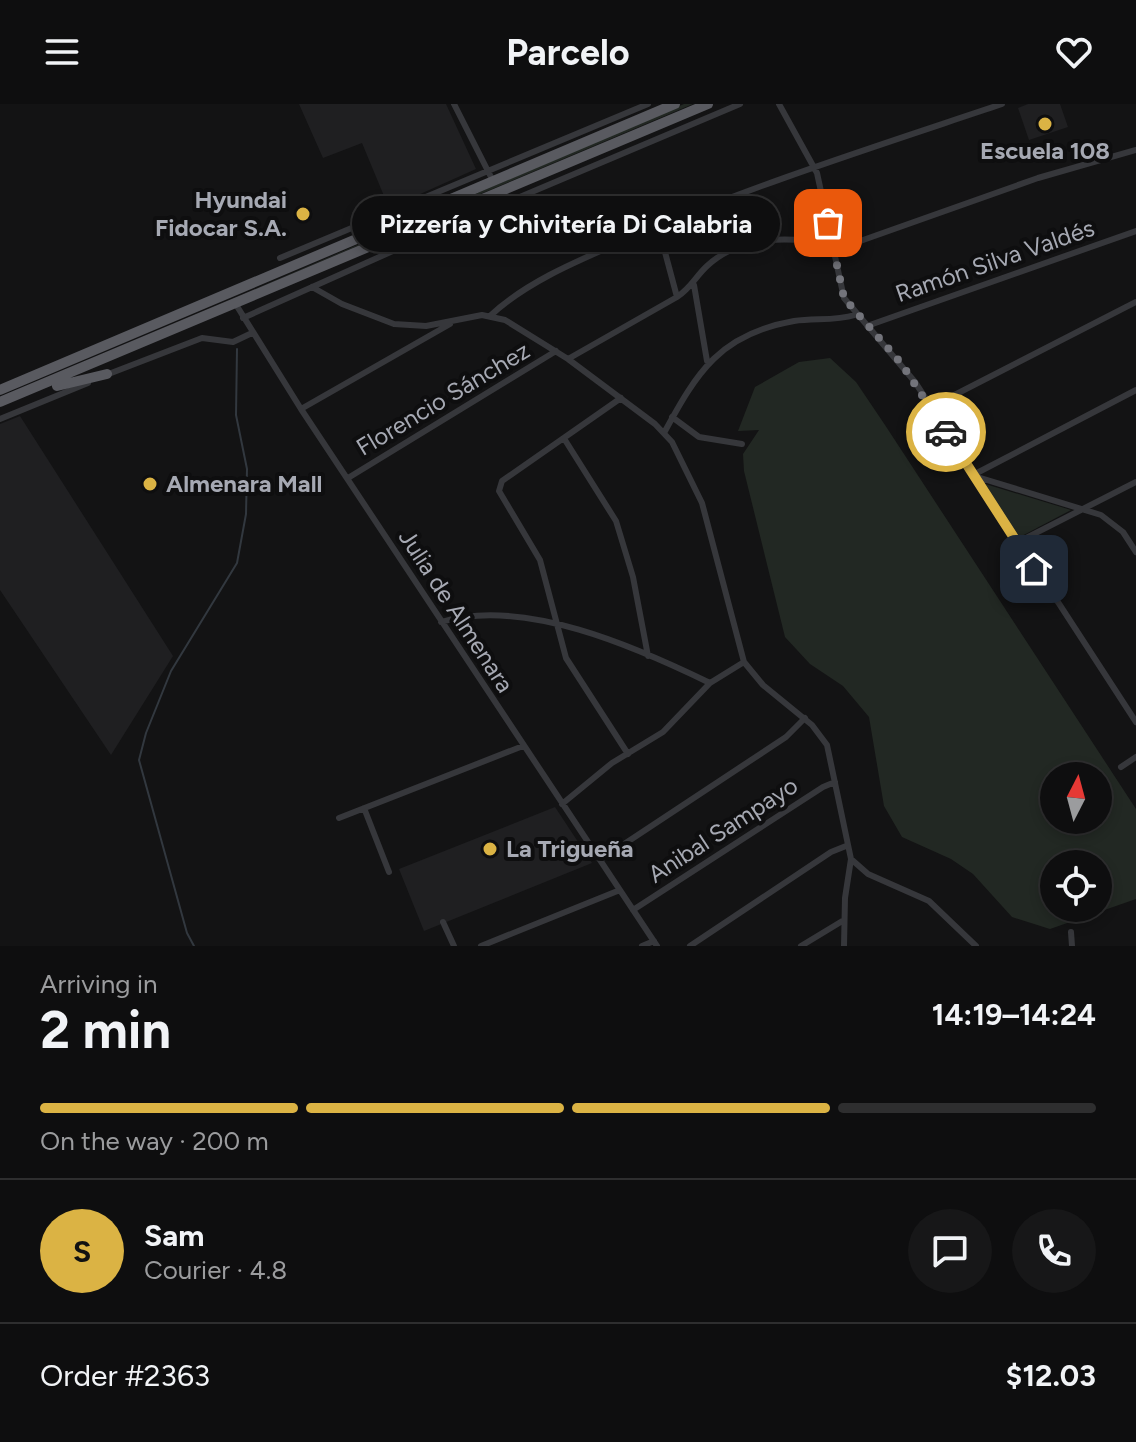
<!DOCTYPE html>
<html lang="en">
<head>
<meta charset="utf-8">
<style>
  body { margin:0; font-family:Figtree,sans-serif; background:#171718; color:#f1f3f6; height:100vh; display:flex; flex-direction:column; font-size:30px; white-space:nowrap }
  * { box-sizing:border-box; margin:0 }
  p { font-size:26px; color:#9b9c9e }
  .icon { flex:none; width:44px; height:44px; fill:none; stroke:currentColor; stroke-width:2; stroke-linecap:round; stroke-linejoin:round }
  .map { position:relative; height:842px; overflow:hidden }
  .side { display:flex; flex-direction:column; background:#0e0e0f; flex:1 }
  .side>* { flex:none }
  .needle { width:52px; rotate:6deg }
  .buttons { position:absolute; left:1040px; top:658px; display:grid; gap:16px }
  .buttons a { display:grid; place-items:center; width:72px; height:72px; border-radius:50%; background:#0e0e0f; box-shadow:0 4px 12px #0003,0 0 0 2px #2e2e2f; font-size:40px }
  .pin { position:absolute; display:grid; place-items:center; width:68px; height:68px; color:#fff; margin:-34px; border-radius:16px; box-shadow:0 4px 12px #0006 }
  .courier { position:absolute; display:grid; place-items:center; width:80px; height:80px; margin:-40px; border:6px solid #dbb344; border-radius:50%; background:#fff; color:#222; box-shadow:0 2px 10px #0007 }
  .bubble { position:absolute; height:56px; border-radius:28px; background:#0e0e0f; box-shadow:0 4px 12px #0003,0 0 0 2px #2e2e2f; font-size:26px; font-weight:700; line-height:56px; text-align:center }
  .overview em { font-style:normal; font-weight:700 }
  .overview div { display:flex; flex-direction:column-reverse }
  .overview { display:flex; align-items:center; justify-content:space-between; height:136px; padding:0 40px }
  h1 { font-size:52px; font-weight:700; line-height:60px }
  .bar { display:grid; grid-template-columns:repeat(4,1fr); gap:12px 8px; align-content:center; height:96px; padding:0 40px }
  .bar i { height:10px; border-radius:6px; background:#2e2e2f }
  .bar .active { background:#dbb344 }
  .bar p { grid-column:span 4 }
  .line { display:flex; align-items:center; gap:20px; padding:0 40px; border-top:2px solid #2e2e2f }
  .line div { flex:1 }
  .round { display:grid; place-items:center; flex:none; width:84px; height:84px; border-radius:42px; background:#171718 }
  header { display:flex; justify-content:space-between; align-items:center; height:104px; padding:0 40px; background:#0e0e0f; font-size:36px; font-weight:700 }
  .map>svg:first-child { display:block }
</style>
</head>
<body>
<header><svg class="icon" aria-label="menu" viewBox="0 0 24 24"><path d="M4 6h16M4 12h16M4 18h16"/></svg>Parcelo<svg class="icon" aria-label="heart" viewBox="0 0 24 24"><path d="M12 20l-8-8c-3-5 5-10 8-4 3-6 11-1 8 4z"/></svg></header>
<div class="map">
<svg width="1136" height="842" viewBox="0 0 1136 842">
  <rect width="100%" height="100%" fill="#131314"/>
  <path fill="#1f1f21" d="M299,0H446L476,65L389,104L362,39L323,54Z
    M1028,0H1060L1068,23L1029,36L1018,4Z
    M20,312L173,552L111,651L0,486V320Z
    M555,703L592,759L424,827L399,765Z"/>
  <path fill="#222823" fill-rule="evenodd" d="M684,0H693L239,192Z
    M830,254L856,278L885,321L1136,705V795L1050,825L1012,813L973,770L951,755L902,733L884,702L869,613L843,582L810,560L785,533L744,367L743,350L759,326L738,327L755,283L799,258ZM1098,672V716H1054V672ZM1098,760V804H1054V760Z
    M982,379L1071,406L1018,434Z"/>
  <g fill="none" stroke-linecap="round" stroke-linejoin="round">
    <path stroke="#32383f" stroke-width="2" d="M194,842L187,829L139,656L146,629L171,567L237,459L246,410L247,365L236,311L237,245"/>
    <path stroke="#36373b" stroke-width="6" d="M454,0L493,77
      M779,0L817,69L844,194L915,278L1136,618
      M658,122L677,193
      M832,147L1038,74L1136,46
      M280,154L648,0
      M694,181L707,257
      M312,183L342,200L394,220L426,222L482,211L505,216L568,255L655,320L672,338L702,399L744,558L763,581L812,621L827,641L851,755L868,770L929,797L976,842
      M235,199L301,305L657,842
      M490,212C527,177 582,155 628,135C750,82 877,42 1002,0
      M243,214L404,142L740,0
      M867,222L1136,127
      M568,255L677,193C691,184 696,172 707,162C740,131 791,132 831,141
      M106,271L202,234L233,238L252,229
      M621,294L502,377L499,387L540,456L566,554L628,650
      M931,303L1136,198
      M301,305L450,220
      M672,313L699,333L742,340
      M0,315L88,279
      M664,329C697,268 720,230 794,217C815,214 835,217 855,211
      M565,336L616,417L633,473L648,552
      M973,371L1136,286
      M974,372L1101,411L1123,428L1136,448
      M348,374L556,247
      M1016,439L1136,378
      M441,518C524,493 636,543 710,579
      M1121,663L1136,653
      M562,700L612,659L663,628L710,579L744,558
      M364,704L389,768
      M339,714L523,642
      M600,756L786,633L805,614
      M633,806L823,683L835,678
      M443,818L454,842
      M1071,828L1072,842
      M481,842L620,786
      M642,842L654,837
      M690,842L831,748L846,742
      M801,842L844,816
      M844,842L845,794L851,755"/>
    <path stroke="#595a60" stroke-width="10" d="M57,282L107,270
      M0,286L675,0
      M0,298L708,0"/>
  </g>
  <g fill="none" stroke-linecap="round" stroke-linejoin="round">
    <path stroke="#73747b" stroke-width="8" stroke-dasharray="0 14.4" d="M828,119L844,194L901,259L946,328"/>
    <path stroke="#dbb344" stroke-width="10" d="M946,328L1034,465"/>
  </g>
  <g fill="#dbb344" stroke="#0e0e0f" stroke-width="3">
    <circle cx="1045" cy="20" r="8"/>
    <circle cx="303" cy="110" r="8"/>
    <circle cx="150" cy="380" r="8"/>
    <circle cx="490" cy="745" r="8"/>
  </g>
  <g text-anchor="middle" stroke-width="8" stroke-linejoin="round" paint-order="stroke">
    <g font-size="24" font-weight="bold" fill="#a6a9b3" stroke="#0e0e0f" text-anchor="start">
      <text x="1045" y="55" text-anchor="middle">Escuela 108</text>
      <text x="287" y="104" text-anchor="end">Hyundai<tspan x="287" dy="28">Fidocar S.A.</tspan></text>
      <text x="166" y="388">Almenara Mall</text>
      <text x="506" y="753">La Trigueña</text>
    </g>
    <g font-size="24" fill="#a6a9b3" stroke="#0e0e0f">
      <text transform="translate(995 157) rotate(-19)" y="8">Ramón Silva Valdés</text>
      <text transform="translate(443 295) rotate(-31)" y="8">Florencio Sánchez</text>
      <text transform="translate(456 507) rotate(57)" y="8">Julia de Almenara</text>
      <text transform="translate(723 726) rotate(-33)" y="8">Anibal Sampayo</text>
    </g>
  </g>
</svg>
<div class="buttons">
<a><svg class="needle" viewBox="-14 -14 28 28"><path d="M0-13l5 13h-10z" fill="#e53935"/><path d="M0 13l5-13h-10z" fill="#9b9c9e"/></svg></a>
<a><svg class="icon" aria-label="locate" viewBox="0 0 24 24"><circle cx="12" cy="12" r="6"/><path d="M12 2v4M12 18v4M2 12h4M18 12h4"/></svg></a>
</div>
<div class="pin" style="left:828px;top:119px;background:#ea580c"><svg class="icon" aria-label="bag" viewBox="0 0 24 24"><path d="M5 8h14l-1 12H6zM9 8a3 3 0 0 1 6 0"/></svg></div>
<div class="pin" style="left:1034px;top:465px;background:#1f2937"><svg class="icon" aria-label="home" viewBox="0 0 24 24"><path d="M3 11l9-7 9 7M6 9v11h12V9"/></svg></div>
<div class="courier" style="left:946px;top:328px"><svg class="icon" aria-label="car" viewBox="0 0 24 24"><path d="M5 17H2v-5l4-1 3-4h7l3 4 3 1v5h-3M9 17h6M6 11h13"/><circle cx="7" cy="17" r="2"/><circle cx="17" cy="17" r="2"/></svg></div>
<div class="bubble" style="left:352px;top:92px;width:428px">Pizzería y Chivitería Di Calabria</div>
</div>
<section class="side">
<div class="overview"><div><h1>2 min</h1><p>Arriving in</p></div><em>14:19–14:24</em></div>
<div class="bar"><i class="active"></i><i class="active"></i><i class="active"></i><i></i><p>On the way · 200 m</p></div>
<div class="line" style="height:144px"><b class="round" style="background:#dbb344;color:#111">S</b><div><b>Sam</b><p>Courier · 4.8</p></div><a class="round"><svg class="icon" aria-label="chat" viewBox="0 0 24 24"><path d="M4 5h16v11H9l-5 4z"/></svg></a><a class="round"><svg class="icon" aria-label="phone" viewBox="0 0 24 24"><path d="M5 4h4l2 5-3 2q2 4 5 5l2-3 5 2v4C11 20 4 13 5 4z"/></svg></a></div>
<div class="line" style="height:104px"><div>Order #2363</div><b>$12.03</b></div>
</section>
</body>
</html>
